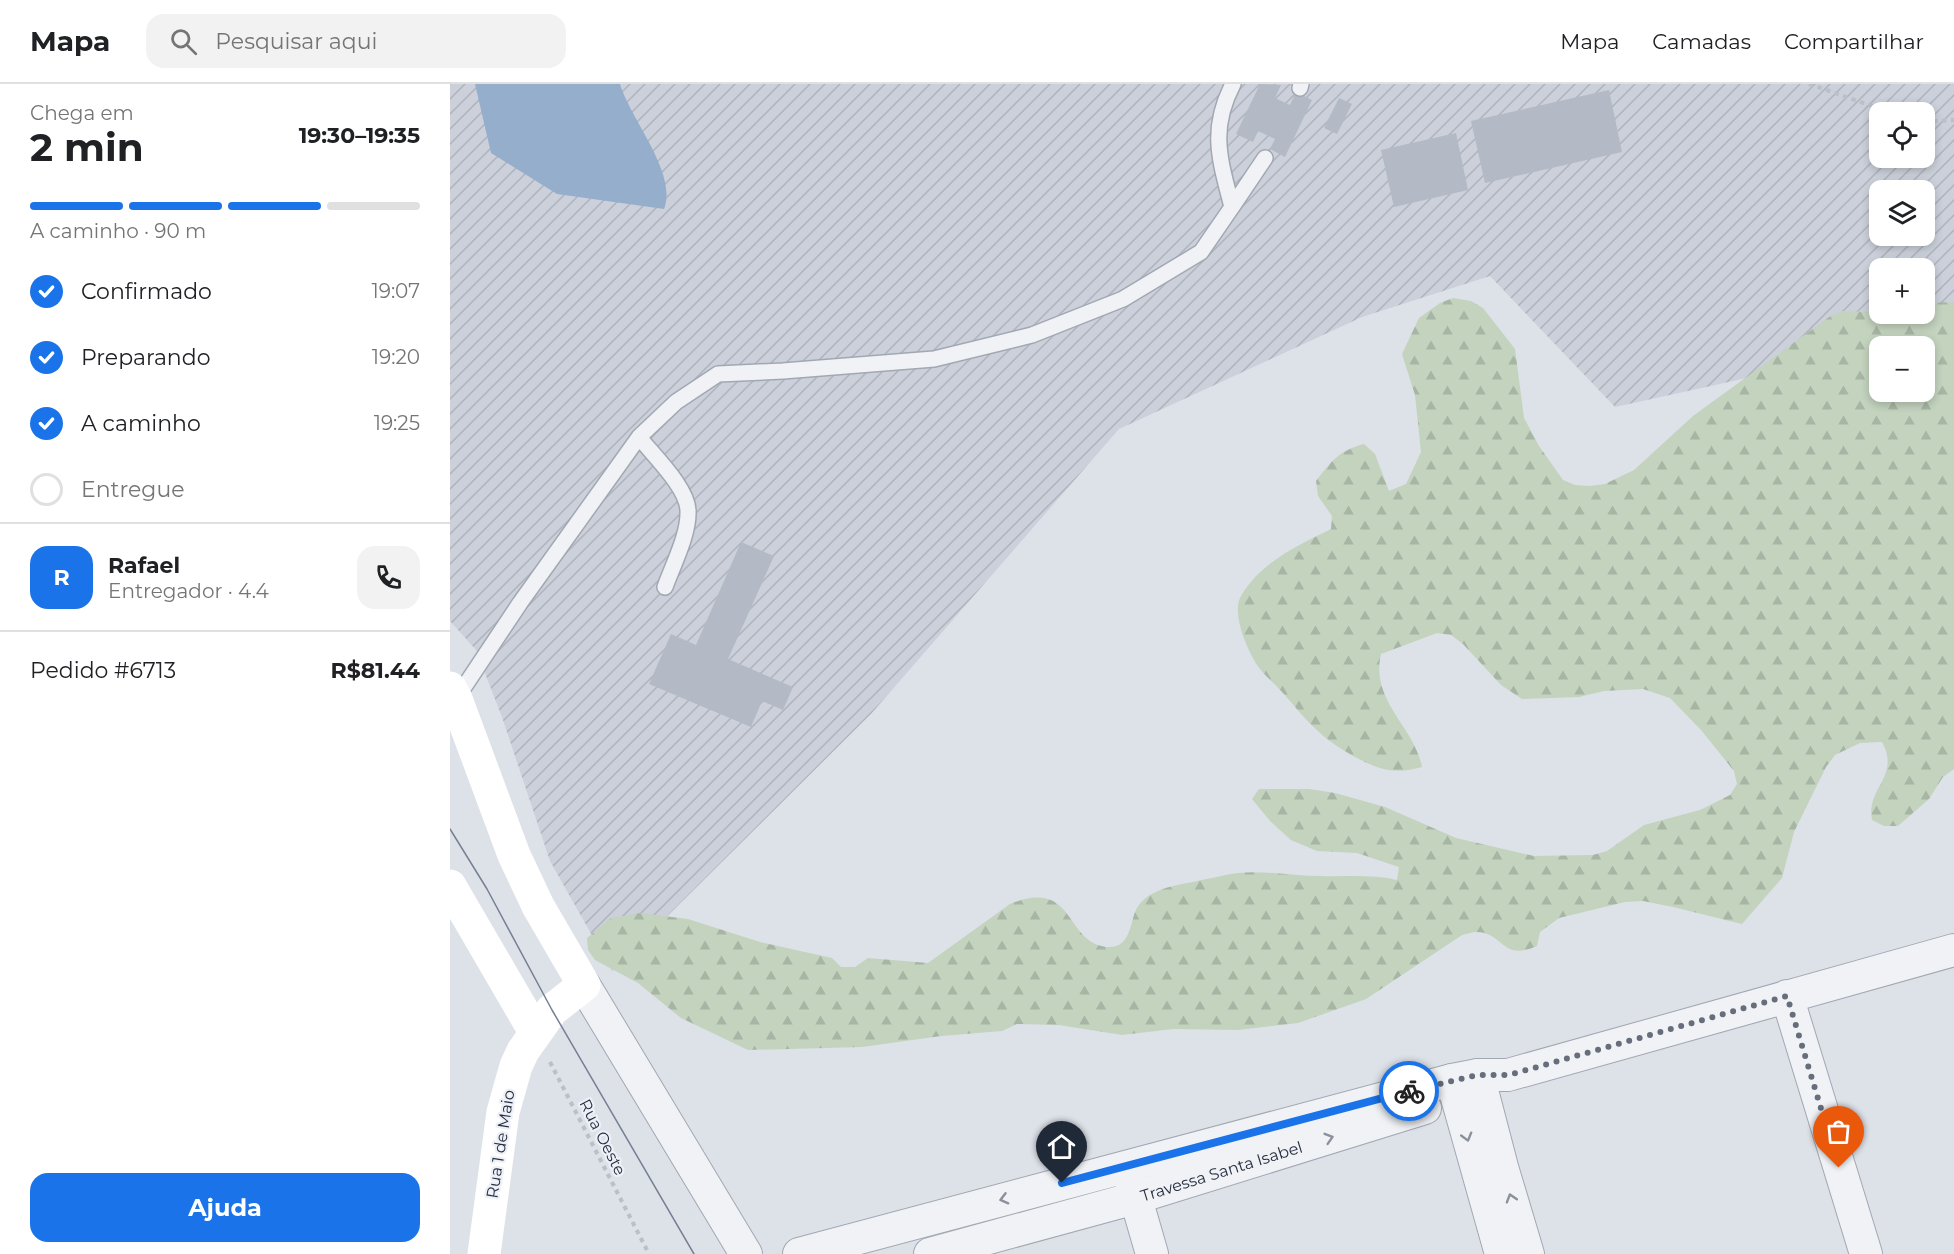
<!DOCTYPE html>
<html lang="pt">
<head>
<meta charset="utf-8">
<style>
  body { margin:0; font-family:Montserrat,sans-serif; background:#f2f2f2; color:#202124; height:100vh; display:flex; flex-direction:column; font-size:22px; white-space:nowrap }
  * { box-sizing:border-box; margin:0 }
  p { font-size:20px; color:#757577 }
  .icon { flex:none; width:33px; height:33px; fill:none; stroke:currentColor; stroke-width:2; stroke-linecap:round; stroke-linejoin:round }
  .map { position:relative; flex:1; overflow:hidden }
  .sheet { display:flex; flex-direction:column; background:#fff; width:450px }
  .sheet>* { flex:none }
  .buttons { position:absolute; left:1419px; top:18px; display:grid; gap:12px }
  .buttons a { display:grid; place-items:center; width:66px; height:66px; border-radius:12px; background:#fff; box-shadow:0 3px 9px #0003; font-size:30px }
  .pin { position:absolute; display:grid; place-items:center; width:51px; height:51px; color:#fff; margin:-62px -26px; border-radius:50% 50% 50% 0; rotate:-45deg; box-shadow:0 0 6px #0007 }
  .pin .icon { rotate:45deg }
  .courier { position:absolute; display:grid; place-items:center; width:60px; height:60px; margin:-30px; border:4px solid #1a73e8; border-radius:50%; background:#fff; color:#222; box-shadow:0 2px 8px #0007 }
  .headline em { font-style:normal; font-weight:700 }
  .headline div { display:flex; flex-direction:column-reverse }
  .headline { display:flex; align-items:center; justify-content:space-between; height:102px; padding:0 30px }
  h1 { font-size:39px; font-weight:700; line-height:45px }
  .bar { display:grid; grid-template-columns:repeat(4,1fr); gap:9px 6px; align-content:center; height:72px; padding:0 30px }
  .bar i { height:8px; border-radius:4px; background:#e0e0e0 }
  .bar .active { background:#1a73e8 }
  .bar p { grid-column:span 4 }
  .line { display:flex; align-items:center; gap:15px; padding:0 30px; border-top:2px solid #e0e0e0 }
  .line div { flex:1 }
  .round { display:grid; place-items:center; flex:none; width:63px; height:63px; border-radius:18px; background:#f2f2f2 }
  ol { padding:0 30px; list-style:none }
  li { display:flex; align-items:center; gap:18px; height:66px }
  li p { margin-inline-start:auto }
  li .icon { padding:6px; border-radius:50%; background:#1a73e8; color:#fff; stroke-width:4 }
  li:last-child { color:#757577 }
  li i { width:33px; height:33px; border:3px solid #e0e0e0; border-radius:50% }
  .button { display:flex; gap:12px; margin-top:auto; padding:12px 30px }
  .button a { flex:1; height:69px; border-radius:18px; background:#1a73e8; color:#fff; font-size:24px; font-weight:700; line-height:69px; text-align:center }
  header { display:flex; align-items:center; gap:36px; box-sizing:border-box; height:84px; padding:0 30px; background:#fff; border-bottom:2px solid #e0e0e0 }
  header strong { font-size:28px }
  nav { display:flex; gap:33px; margin-inline-start:auto; font-size:21px }
  .search { width:420px; height:54px; background:#f2f2f2; display:flex; align-items:center; gap:15px; box-sizing:border-box; padding:0 21px; border-radius:18px; color:#757577; font-size:22px }
  main { display:flex; flex:1; min-height:0 }
  .map>svg:first-child { display:block }
</style>
</head>
<body>
<header>
<strong>Mapa</strong>
<div class="search"><svg class="icon" aria-label="search" viewBox="0 0 24 24"><circle cx="10" cy="10" r="6"/><path d="M15 15l6 6"/></svg>Pesquisar aqui</div>
<nav><a>Mapa</a><a>Camadas</a><a>Compartilhar</a></nav>
</header>
<main>
<section class="sheet">
<div class="headline"><div><h1>2 min</h1><p>Chega em</p></div><em>19:30–19:35</em></div>
<div class="bar"><i class="active"></i><i class="active"></i><i class="active"></i><i></i><p>A caminho · 90 m</p></div>
<ol>
<li><svg class="icon" aria-label="check" viewBox="0 0 24 24"><path d="M5 12l5 5 9-10"/></svg>Confirmado<p>19:07</p></li>
<li><svg class="icon" aria-label="check" viewBox="0 0 24 24"><path d="M5 12l5 5 9-10"/></svg>Preparando<p>19:20</p></li>
<li><svg class="icon" aria-label="check" viewBox="0 0 24 24"><path d="M5 12l5 5 9-10"/></svg>A caminho<p>19:25</p></li>
<li><i></i>Entregue</li>
</ol>
<div class="line" style="height:108px"><b class="round" style="background:#1a73e8;color:#fff">R</b><div><b>Rafael</b><p>Entregador · 4.4</p></div><a class="round"><svg class="icon" aria-label="phone" viewBox="0 0 24 24"><path d="M5 4h4l2 5-3 2q2 4 5 5l2-3 5 2v4C11 20 4 13 5 4z"/></svg></a></div>
<div class="line" style="height:78px"><div>Pedido #6713</div><b>R$81.44</b></div>
<div class="button"><a>Ajuda</a></div>
</section>
<div class="map">
<svg width="1504" height="1170" viewBox="0 0 1504 1170">
  <defs>
    <pattern id="industrial-furrows" width="10" height="10" patternUnits="userSpaceOnUse" patternTransform="scale(1.5)"><rect width="10" height="10" fill="#cbd0da"/><path d="M-1 1l2-2M0 10L10 0M9 11l2-2" fill="none" stroke="#aeb3bc"/></pattern>
    <pattern id="forest-firs" width="22" height="20" patternUnits="userSpaceOnUse" patternTransform="scale(1.5)"><rect width="22" height="20" fill="#c3d3be"/><path d="M5 1l3.5 6h-7zM16 11l3.5 6h-7z" fill="#a7b5a4"/></pattern>
  </defs>
  <rect width="100%" height="100%" fill="#dde1e8"/>
  <path fill="url(#industrial-furrows)" fill-rule="evenodd" d="M0,0H1504V248L1430,262L1429,265L1165,323L1040,192L912,233L669,345L421,630L162,887L100,777L52,633L26,566L0,537ZM1430,28H1474V74H1430ZM1430,106H1474V152H1430ZM1430,184H1474V230H1430Z"/>
  <path fill="url(#forest-firs)" fill-rule="evenodd" d="M1003,214L1021,217L1033,224L1065,265L1074,334L1089,362L1113,396L1125,401L1140,402L1155,400L1184,386L1243,332L1379,233L1391,227L1474,230L1475,219L1504,218V685L1493,693L1479,715L1448,742H1434L1422,736C1416,703 1451,693 1432,658L1410,659L1385,671L1376,683L1344,748L1332,794L1292,840L1223,823L1193,817L1175,818L1109,834L1090,848L1087,862C1051,878 1054,848 1026,848C1022,848 1017,850 1012,851L916,915L848,939L788,946L723,945L672,951L609,941L567,940L552,947L491,952L412,963L298,966L231,934L188,899L145,876L138,866L137,854L161,834L190,829L238,835L310,858L382,874L391,883H405L418,874L478,879L560,820C626,793 614,859 657,863C679,865 680,842 685,828C689,818 698,811 708,807C719,802 732,800 743,798C758,795 773,791 788,789C813,786 844,792 870,792C896,793 921,790 947,796L949,783L907,769L867,767L841,756L820,737L802,715L809,705H859L885,709L935,723L1006,754L1084,772L1143,771L1157,767L1194,741L1250,726L1280,711L1287,700L1284,687L1251,646L1220,614L1193,605L1154,607L1129,613L1072,615L1051,601L1013,560L1001,551L987,549L931,570C920,617 964,642 972,683C952,689 934,688 915,678C899,670 882,660 869,648C855,636 844,621 832,608C824,599 814,591 807,581C797,565 781,529 791,512C811,478 847,462 881,445L882,432L868,412L866,397C882,377 888,367 914,360L925,370L939,407L956,400L971,368L965,311L952,270L969,234L990,219ZM1430,262H1474V308H1430Z"/>
  <path fill="#95aecb" d="M25,0H170C180,35 228,89 214,125L107,110L41,69Z"/>
  <path fill="#b4bac5" d="M810,0L831,1L825,14L840,21L846,8L862,16L835,73L820,65L825,55L808,47L803,58L786,50Z
    M1159,6L1172,68L1035,99L1021,37Z
    M889,14L902,20L887,50L874,44Z
    M1006,49L1018,106L944,123L931,66Z
    M291,458L324,472L278,575L343,603L333,626L312,617L301,643L199,600L221,550L246,561Z"/>
  <g fill="none" stroke-linecap="round" stroke-linejoin="round">
    <g stroke="#a2a8b2" stroke-width="18">
      <path id="service" d="M850,4L851,0
        M782,123L815,74
        M189,353C203,371 238,404 238,427C239,450 223,481 215,503
        M6,615L70,519L189,353L226,318L268,290L333,287L484,275L582,251L673,215L751,168L782,123C770,76 759,46 783,0"/>
    </g>
    <g stroke="#a2a8b2" stroke-width="34">
      <g id="minor">
        <path d="M134,901L296,1170"/>
        <path d="M1337,912L1416,1170"/>
        <path d="M1028,991L1052,1083L1078,1170"/>
        <path d="M1002,996L1051,1170"/>
        <path d="M680,1094L702,1170"/>
        <path d="M349,1170L1002,996L1028,991H1058L1504,866"/>
        <path id="s1" d="M480,1170L685,1114L975,1024"/>
      </g>
    </g>
    <path stroke="#bbbfc7" stroke-width="4" stroke-dasharray="4.5 4.5" stroke-linecap="butt" d="M1359,0L1439,28
      M1474,38L1504,36
      M100,978L199,1170"/>
    <use href="#service" stroke="#f0f2f6" stroke-width="15"/>
    <use href="#minor" stroke="#f0f2f6" stroke-width="32"/>
    <path stroke="#fff" stroke-width="33" d="M0,604L6,615L64,771L88,822L134,901L102,926L73,967L66,982L53,1028L34,1170
      M0,802L85,948"/>
    <path stroke="#768093" stroke-width="1.5" d="M0,745L37,805L102,926L244,1170"/>
  </g>
  <defs><path id="oneway-chevron" d="M-2-3.5L2.5 0L-2 3.5" fill="none" stroke-width="1.6" stroke-linecap="round" stroke-linejoin="round" transform="scale(1.5)"/></defs>
  <g stroke="#8b909b">
    <use href="#oneway-chevron" transform="translate(1017 1053) rotate(74)"/>
    <use href="#oneway-chevron" transform="translate(879 1054) rotate(-17)"/>
    <use href="#oneway-chevron" transform="translate(1061 1114) rotate(-107)"/>
    <use href="#oneway-chevron" transform="translate(554 1115) rotate(165)"/>
  </g>
  <g fill="none" stroke-linecap="round" stroke-linejoin="round">
    <path stroke="#666d7b" stroke-width="6" stroke-dasharray="0 10.8" d="M959,1007L1028,991H1059L1337,912L1389,1084"/>
    <path stroke="#1a73e8" stroke-width="8" d="M612,1099L959,1007"/>
  </g>
  <g text-anchor="middle" stroke-width="4.5" stroke-linejoin="round" paint-order="stroke">
    <g font-size="16" fill="#262f40" stroke="#edf0f6">
      <text transform="translate(153 1053) rotate(63)" y="6">Rua Oeste</text>
      <text transform="translate(50 1060) rotate(-81)" y="6">Rua 1 de Maio</text>
      <text dy="6" stroke="none"><textPath href="#s1" startOffset="303">Travessa Santa Isabel</textPath></text>
    </g>
  </g>
</svg>
<div class="buttons">
<a><svg class="icon" aria-label="locate" viewBox="0 0 24 24"><circle cx="12" cy="12" r="6"/><path d="M12 2v4M12 18v4M2 12h4M18 12h4"/></svg></a>
<a><svg class="icon" aria-label="layers" viewBox="0 0 24 24"><path d="M12 4l9 5-9 5-9-5zM3 14l9 5 9-5"/></svg></a>
<a>+</a>
<a>−</a>
</div>
<div class="pin" style="left:1389px;top:1084px;background:#ea580c"><svg class="icon" aria-label="bag" viewBox="0 0 24 24"><path d="M5 8h14l-1 12H6zM9 8a3 3 0 0 1 6 0"/></svg></div>
<div class="pin" style="left:612px;top:1099px;background:#1f2937"><svg class="icon" aria-label="home" viewBox="0 0 24 24"><path d="M3 11l9-7 9 7M6 9v11h12V9"/></svg></div>
<div class="courier" style="left:959px;top:1007px"><svg class="icon" aria-label="bike" viewBox="0 0 24 24"><circle cx="6" cy="16" r="4"/><circle cx="18" cy="16" r="4"/><path d="M6 16l4-8h5l3 8M10 8l3 8H6M13 5h3"/></svg></div>
</div>
</main>
</body>
</html>
